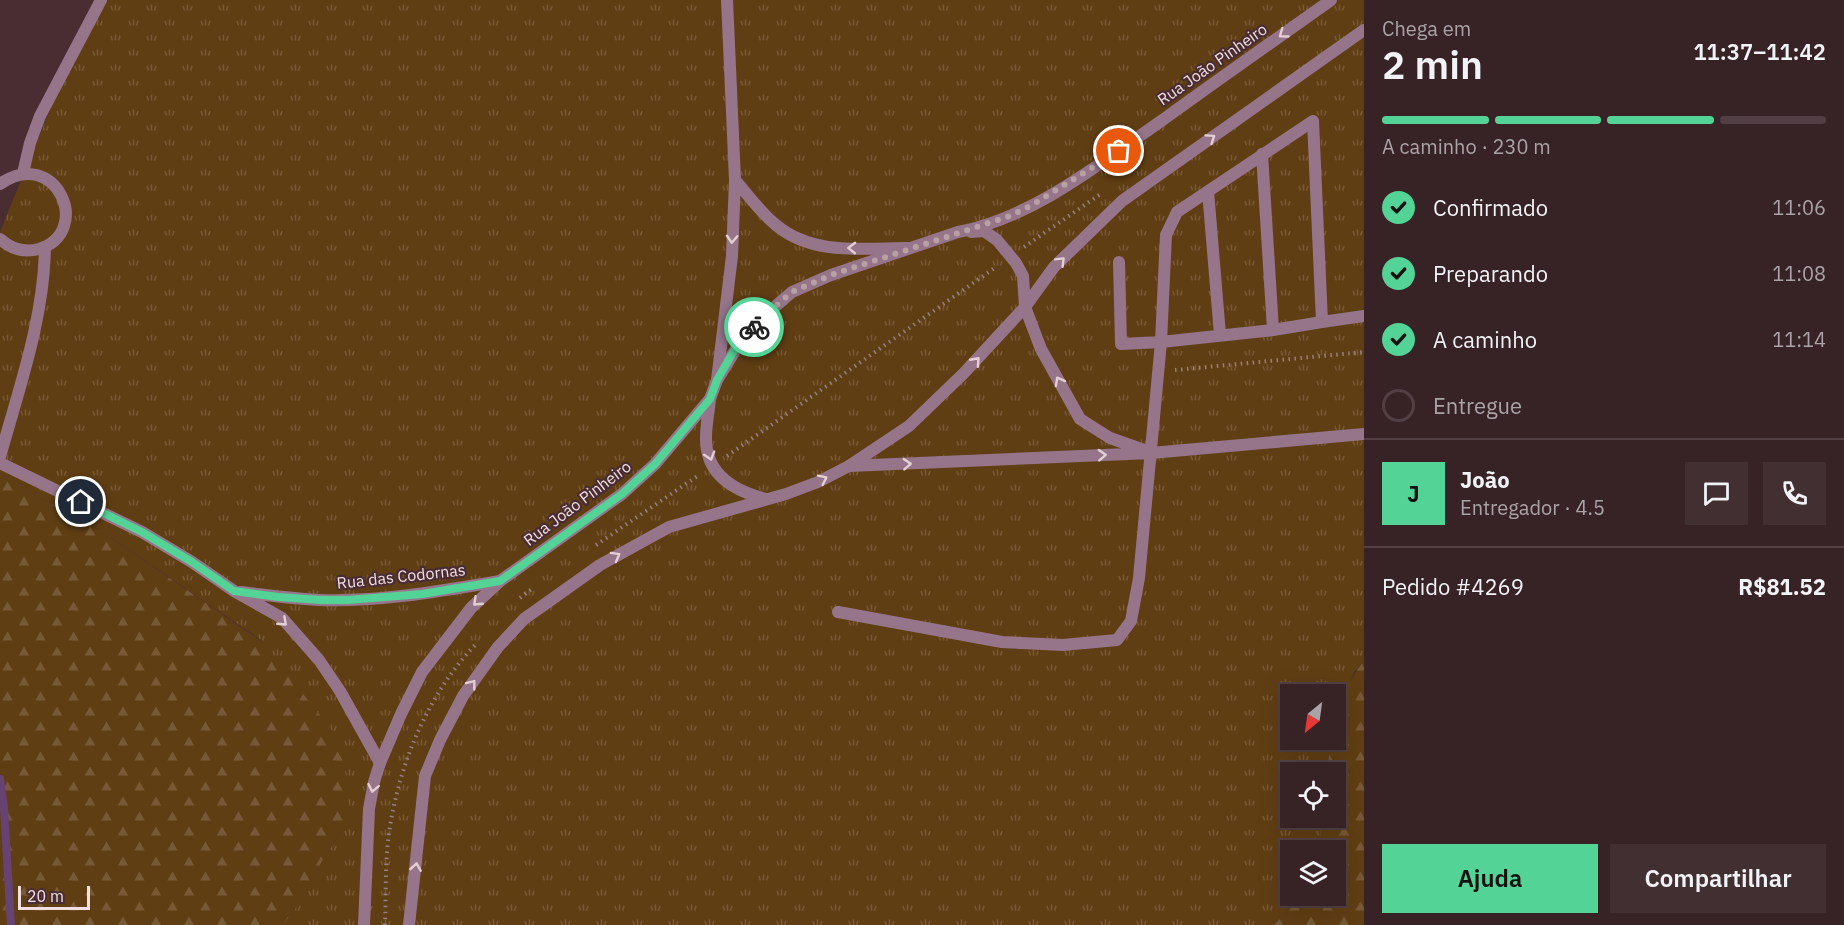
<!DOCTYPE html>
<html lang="pt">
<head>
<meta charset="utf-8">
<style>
  body { margin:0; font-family:"IBM Plex Sans",sans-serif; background:#422f32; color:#f1f3f6; height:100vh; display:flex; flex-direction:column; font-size:22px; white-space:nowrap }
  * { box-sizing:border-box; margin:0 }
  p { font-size:20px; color:#aaa4a7 }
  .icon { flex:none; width:33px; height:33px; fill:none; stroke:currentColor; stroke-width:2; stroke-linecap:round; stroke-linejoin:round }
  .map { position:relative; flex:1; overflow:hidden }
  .details { display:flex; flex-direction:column; background:#372226; width:480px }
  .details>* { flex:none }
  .needle { width:39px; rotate:209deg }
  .fabs { position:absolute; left:1280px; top:684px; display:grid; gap:12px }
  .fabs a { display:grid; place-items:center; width:66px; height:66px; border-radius:0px; background:#372226; box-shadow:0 6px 24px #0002,0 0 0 2px #513f43; font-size:30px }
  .scale { position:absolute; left:18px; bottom:15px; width:72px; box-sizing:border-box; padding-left:6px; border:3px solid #f2dfe1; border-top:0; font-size:16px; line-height:21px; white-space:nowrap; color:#f2dfe1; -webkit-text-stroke:4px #492d32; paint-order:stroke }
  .pin { position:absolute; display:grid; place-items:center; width:51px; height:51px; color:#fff; margin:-26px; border:3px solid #fff; border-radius:50%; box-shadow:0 2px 6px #0007 }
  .courier { position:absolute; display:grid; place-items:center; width:60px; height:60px; margin:-30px; border:4px solid #53d396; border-radius:50%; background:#fff; color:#222; box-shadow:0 2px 8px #0007 }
  .headline em { font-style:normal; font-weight:600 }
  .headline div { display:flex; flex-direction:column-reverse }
  .headline { display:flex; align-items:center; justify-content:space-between; height:102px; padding:0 18px }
  h1 { font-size:39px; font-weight:600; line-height:45px }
  .bar { display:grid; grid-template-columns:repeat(4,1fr); gap:9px 6px; align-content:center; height:72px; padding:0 18px }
  .bar i { height:8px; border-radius:4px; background:#513f43 }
  .bar .current { background:#53d396 }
  .bar p { grid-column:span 4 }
  .line { display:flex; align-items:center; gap:15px; padding:0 18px; border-top:2px solid #513f43 }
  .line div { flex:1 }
  .round { display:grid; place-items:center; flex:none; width:63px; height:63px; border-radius:0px; background:#422f32 }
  ol { padding:0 18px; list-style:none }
  li { display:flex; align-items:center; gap:18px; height:66px }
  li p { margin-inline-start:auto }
  li .icon { padding:6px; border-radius:50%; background:#53d396; color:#111; stroke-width:4 }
  li:last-child { color:#aaa4a7 }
  li i { width:33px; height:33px; border:3px solid #513f43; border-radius:50% }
  .cta { display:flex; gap:12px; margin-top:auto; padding:12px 18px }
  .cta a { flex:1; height:69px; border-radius:0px; background:#53d396; color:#111; font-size:24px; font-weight:600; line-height:69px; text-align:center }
  .cta a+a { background:#422f32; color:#f1f3f6 }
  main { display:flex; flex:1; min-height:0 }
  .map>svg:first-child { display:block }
</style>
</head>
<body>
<main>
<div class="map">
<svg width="1364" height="925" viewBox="0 0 1364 925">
  <defs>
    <pattern id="grass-tufts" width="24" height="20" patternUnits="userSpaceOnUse" patternTransform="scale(1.5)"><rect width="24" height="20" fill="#603e14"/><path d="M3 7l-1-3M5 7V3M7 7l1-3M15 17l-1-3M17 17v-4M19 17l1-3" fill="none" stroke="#775936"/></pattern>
    <pattern id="forest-firs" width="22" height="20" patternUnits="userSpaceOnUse" patternTransform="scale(1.5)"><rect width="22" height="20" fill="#603e14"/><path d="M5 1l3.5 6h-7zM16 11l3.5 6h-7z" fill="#775936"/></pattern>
  </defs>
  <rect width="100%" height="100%" fill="#492d32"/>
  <path fill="url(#grass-tufts)" d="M95,0H1364V661L1354,672L1335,725V694H1290V740H1331L1327,772H1290V818H1321V850H1290V896H1302L1274,925H283L303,897L323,859L341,832L261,640L100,530L0,476V232Z"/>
  <path fill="url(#forest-firs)" d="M0,476L100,530L261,641L342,743L349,805L341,832L323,859L303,898L283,925H0Z
    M1364,661V925H1274L1302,896H1335V850H1321V818H1335V772H1327L1331,740H1335C1335,715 1348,679 1364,661Z"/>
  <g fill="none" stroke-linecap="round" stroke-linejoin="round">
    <path stroke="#664372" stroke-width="8" d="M0,779L4,808L11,925"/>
    <path stroke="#977f83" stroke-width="4" stroke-dasharray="1.5 4.5" stroke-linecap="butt" d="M1024,247L1102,193
      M1175,370L1364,352
      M727,456L996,267
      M596,545L699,475
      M520,598L533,588
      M385,925C386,895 385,863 389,833C399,764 428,693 477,643"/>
    <path stroke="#96758b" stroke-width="12" d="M1313,121L1322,322L1273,330L1161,342L1166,235L1177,212Z
      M1262,154L1273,330
      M1208,191L1220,335
      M1025,307L1041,349L1080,419L1110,438L1144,450
      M1322,322L1364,316
      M849,466L1151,453L1364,434
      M838,612L1002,642L1063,645L1117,640L1131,621L1139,578L1161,342L1121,344L1119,262"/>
    <path stroke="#96758b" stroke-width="12" d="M23,173L30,143L40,116L101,0
      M735,180C748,195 760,212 776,225C813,256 864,248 909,248
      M0,184C56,145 94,232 39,249C24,253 11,249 0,239
      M717,380L732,256L735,180L727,0
      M0,457C19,388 44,319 45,247
      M0,463L142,532L192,562L234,591L282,618L319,660L340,691L380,763
      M241,592C267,595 293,599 320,600C380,602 441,591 500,581"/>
    <path stroke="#96758b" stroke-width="12" d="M971,232L984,231L997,240L1016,263L1023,276L1025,307
      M710,399C709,411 706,424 706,437C705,474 734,491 766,499
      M364,925L369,809L374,782L380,763L401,714L422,672L471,608L500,581L622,494L655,464L710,399L717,380L736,349L762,318L792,292L831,275L958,232C1033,218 1102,162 1164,119C1219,79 1275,40 1331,0
      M409,925L425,776L440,740L463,696L498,647L524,619L600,565L669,527L786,494L818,482L849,466L909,426L964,373L1025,307L1054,267L1122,201L1364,30"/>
  </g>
  <defs><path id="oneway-chevron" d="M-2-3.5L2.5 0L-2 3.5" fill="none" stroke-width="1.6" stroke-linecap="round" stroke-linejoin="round" transform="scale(1.5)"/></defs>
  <g stroke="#e4cfd4">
    <use href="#oneway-chevron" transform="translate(1283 34) rotate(144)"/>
    <use href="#oneway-chevron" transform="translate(1211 138) rotate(-35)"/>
    <use href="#oneway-chevron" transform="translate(732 239) rotate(93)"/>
    <use href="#oneway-chevron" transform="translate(852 248) rotate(-179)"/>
    <use href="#oneway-chevron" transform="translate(1061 261) rotate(-45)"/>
    <use href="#oneway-chevron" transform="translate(976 361) rotate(-48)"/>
    <use href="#oneway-chevron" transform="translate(1059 381) rotate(-119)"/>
    <use href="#oneway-chevron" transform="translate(1102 455) rotate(-3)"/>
    <use href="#oneway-chevron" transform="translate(710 456) rotate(73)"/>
    <use href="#oneway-chevron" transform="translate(907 464) rotate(-3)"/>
    <use href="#oneway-chevron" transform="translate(823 479) rotate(-26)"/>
    <use href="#oneway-chevron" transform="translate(616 556) rotate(-29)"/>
    <use href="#oneway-chevron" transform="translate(477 602) rotate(137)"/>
    <use href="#oneway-chevron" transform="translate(283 622) rotate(43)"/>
    <use href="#oneway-chevron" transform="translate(472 684) rotate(-52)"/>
    <use href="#oneway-chevron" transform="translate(373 788) rotate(101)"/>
    <use href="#oneway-chevron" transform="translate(416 867) rotate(-81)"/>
  </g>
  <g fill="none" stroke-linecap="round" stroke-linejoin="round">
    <path stroke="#b7a1a4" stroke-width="6" stroke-dasharray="0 10.8" d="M754,327L762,318L792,292L831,275L1010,216L1032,205L1119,151"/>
    <path stroke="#53d396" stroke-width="8" d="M81,502L142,532L192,562L234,591L278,597L321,600H348L422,594L500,581L622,494L655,464L710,399L717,380L735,349L754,327"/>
  </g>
  <g text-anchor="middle" stroke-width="4.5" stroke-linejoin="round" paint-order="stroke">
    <g font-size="16" fill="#f2dfe1" stroke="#492d32">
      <text transform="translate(1212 64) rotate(-35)" y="6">Rua João Pinheiro</text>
      <text transform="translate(577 503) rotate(-37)" y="6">Rua João Pinheiro</text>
      <text transform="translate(401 576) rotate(-6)" y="6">Rua das Codornas</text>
    </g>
  </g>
</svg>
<div class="fabs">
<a><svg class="needle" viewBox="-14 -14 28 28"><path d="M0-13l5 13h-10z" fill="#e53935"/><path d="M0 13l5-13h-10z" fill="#aaa4a7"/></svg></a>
<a><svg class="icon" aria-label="locate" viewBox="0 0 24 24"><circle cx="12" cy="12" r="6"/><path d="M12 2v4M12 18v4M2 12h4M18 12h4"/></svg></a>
<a><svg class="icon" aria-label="layers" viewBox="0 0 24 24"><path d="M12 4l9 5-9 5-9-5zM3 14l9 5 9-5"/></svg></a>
</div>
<div class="scale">20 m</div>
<div class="pin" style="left:1119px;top:151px;background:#ea580c"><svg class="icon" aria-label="bag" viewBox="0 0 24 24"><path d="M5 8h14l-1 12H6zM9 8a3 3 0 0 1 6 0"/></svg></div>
<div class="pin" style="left:81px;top:502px;background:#1f2937"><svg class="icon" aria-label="home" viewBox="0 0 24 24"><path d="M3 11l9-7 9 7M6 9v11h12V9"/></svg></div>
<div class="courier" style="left:754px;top:327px"><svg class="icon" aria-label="bike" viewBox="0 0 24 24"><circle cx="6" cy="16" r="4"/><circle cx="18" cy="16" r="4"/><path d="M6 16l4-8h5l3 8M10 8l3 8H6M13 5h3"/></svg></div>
</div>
<section class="details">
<div class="headline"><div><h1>2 min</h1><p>Chega em</p></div><em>11:37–11:42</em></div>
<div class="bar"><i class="current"></i><i class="current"></i><i class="current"></i><i></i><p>A caminho · 230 m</p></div>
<ol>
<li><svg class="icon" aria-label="check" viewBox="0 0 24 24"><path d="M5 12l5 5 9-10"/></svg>Confirmado<p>11:06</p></li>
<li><svg class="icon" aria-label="check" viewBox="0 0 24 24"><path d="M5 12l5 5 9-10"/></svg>Preparando<p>11:08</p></li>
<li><svg class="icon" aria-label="check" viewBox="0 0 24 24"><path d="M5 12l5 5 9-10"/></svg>A caminho<p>11:14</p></li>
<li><i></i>Entregue</li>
</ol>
<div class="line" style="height:108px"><b class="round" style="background:#53d396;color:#111">J</b><div><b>João</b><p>Entregador · 4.5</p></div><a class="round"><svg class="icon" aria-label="chat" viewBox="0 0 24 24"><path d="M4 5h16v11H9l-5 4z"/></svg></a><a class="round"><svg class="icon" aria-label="phone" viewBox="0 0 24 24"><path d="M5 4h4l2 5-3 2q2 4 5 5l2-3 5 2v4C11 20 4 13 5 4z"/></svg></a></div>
<div class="line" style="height:78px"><div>Pedido #4269</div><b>R$81.52</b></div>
<div class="cta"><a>Ajuda</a><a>Compartilhar</a></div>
</section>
</main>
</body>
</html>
